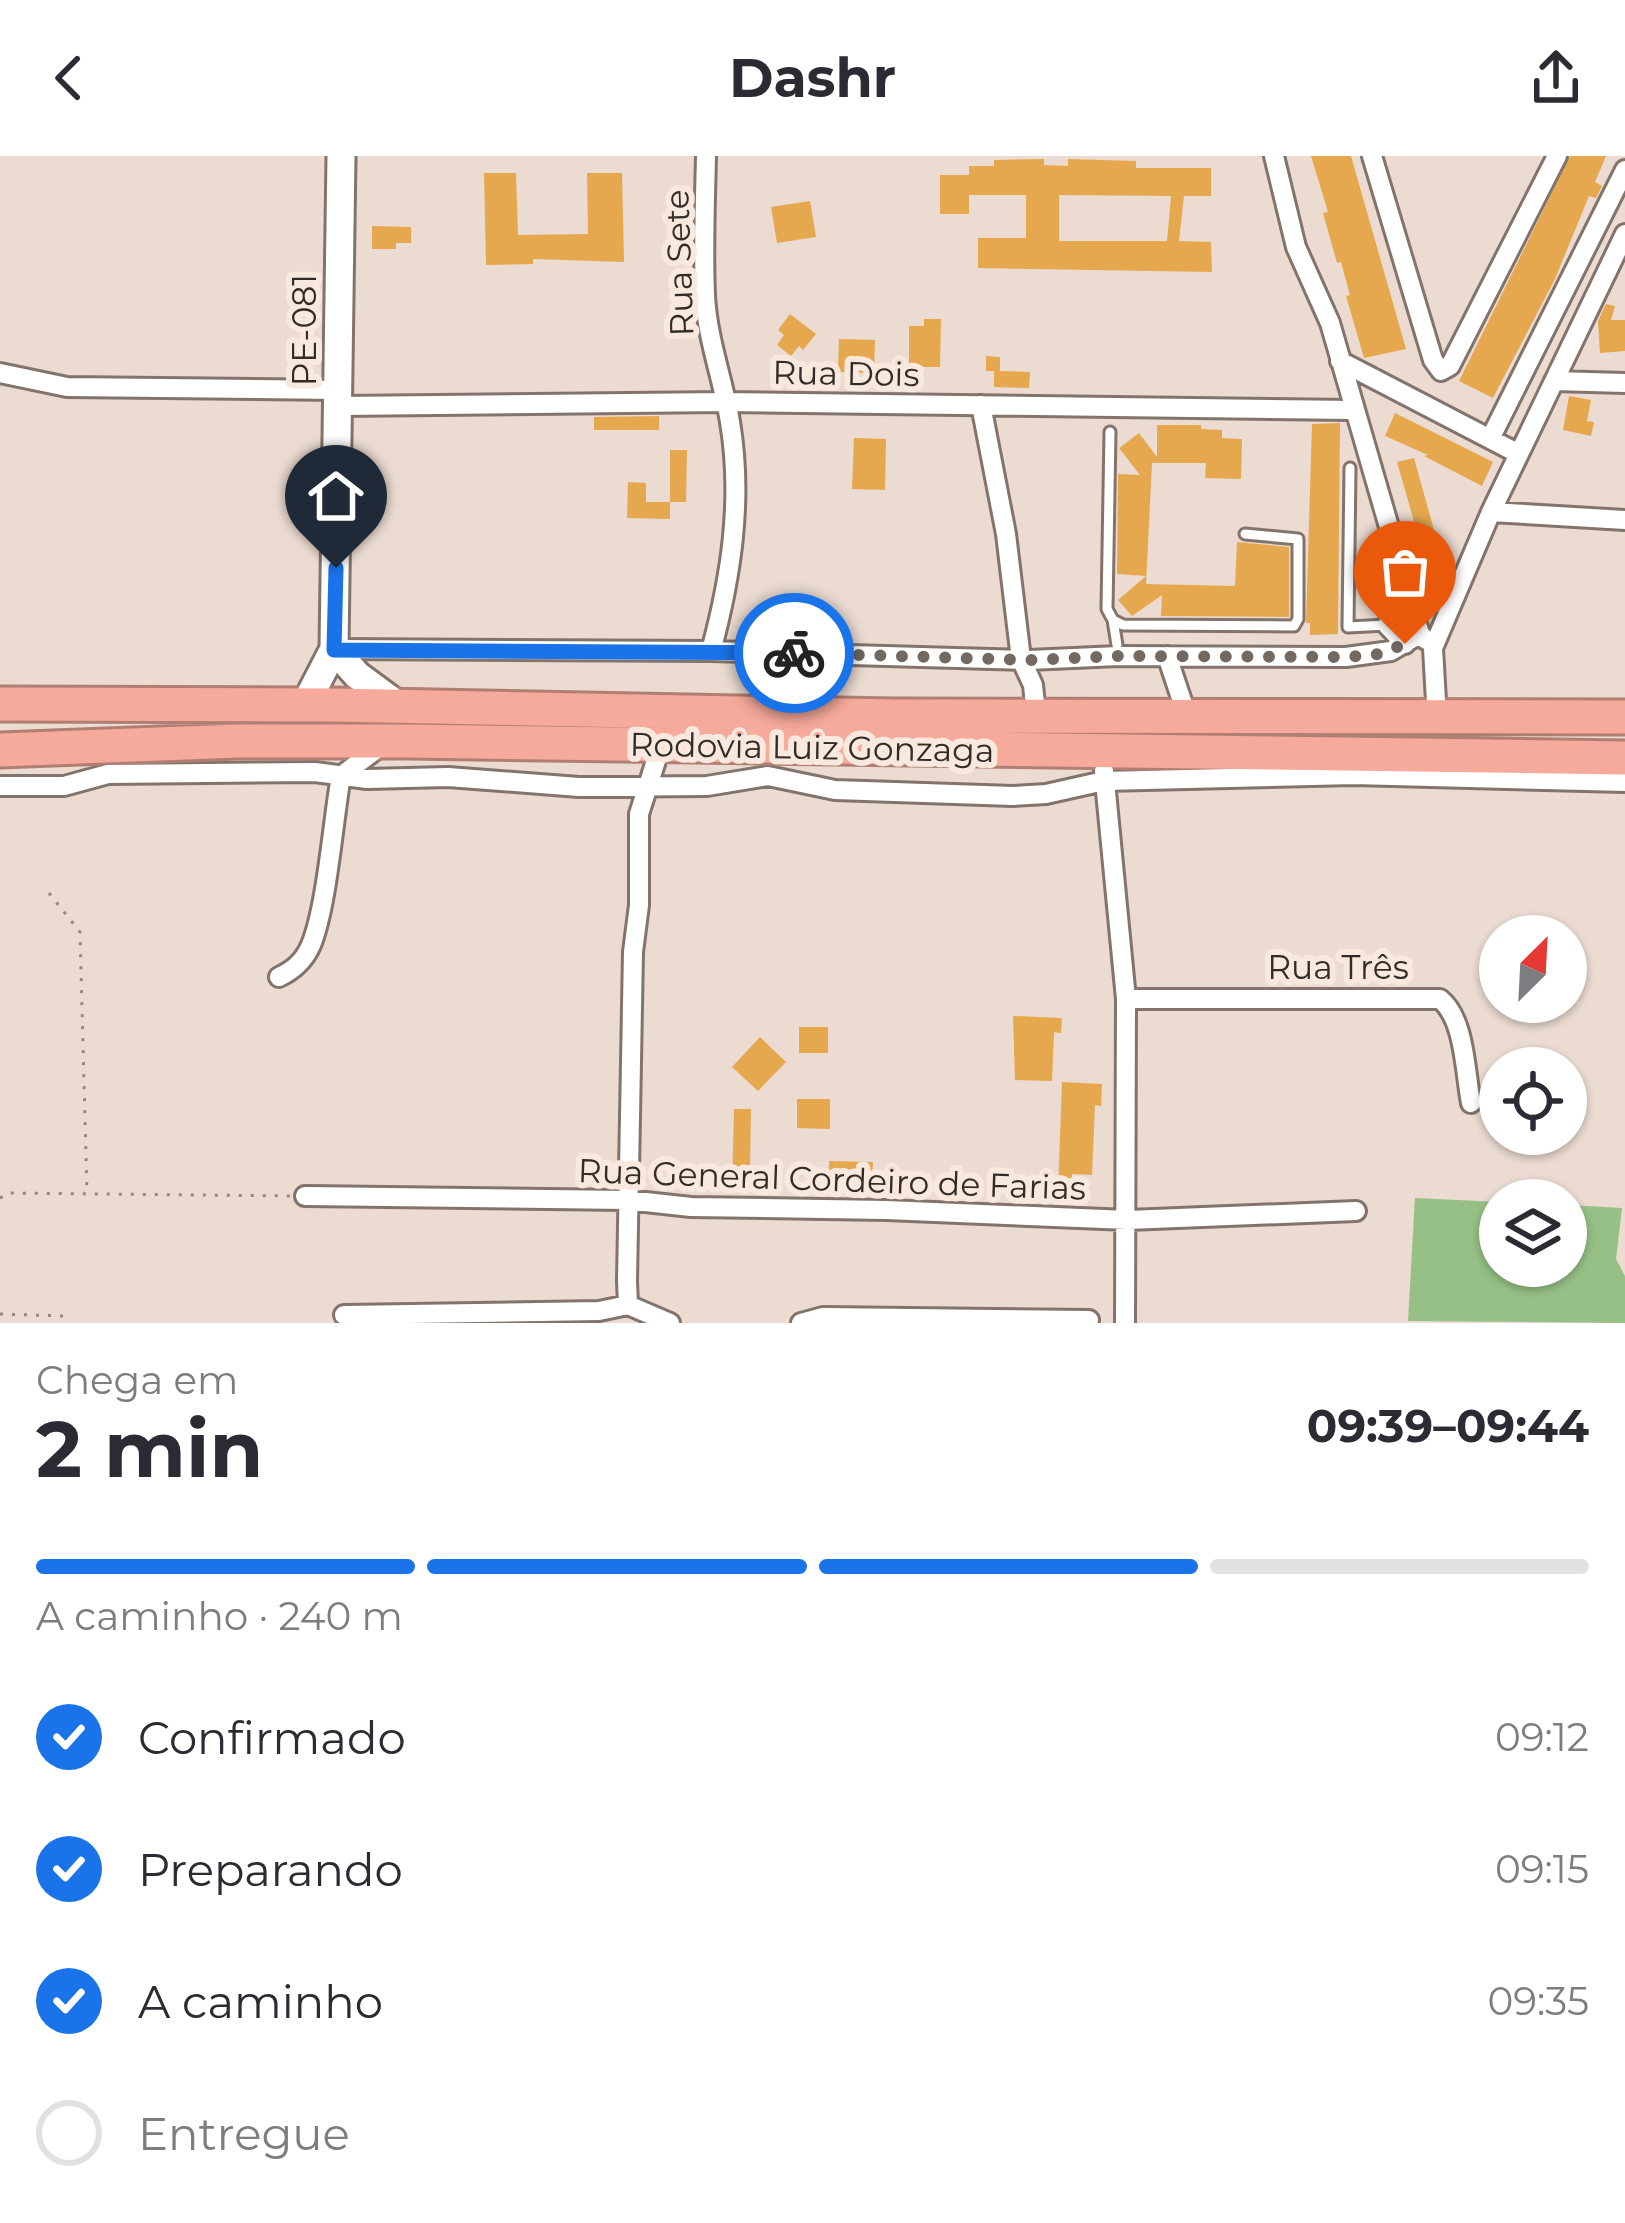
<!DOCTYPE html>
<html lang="pt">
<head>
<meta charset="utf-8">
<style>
  body { margin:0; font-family:Montserrat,sans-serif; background:#f7f7f7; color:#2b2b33; height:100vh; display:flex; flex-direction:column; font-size:45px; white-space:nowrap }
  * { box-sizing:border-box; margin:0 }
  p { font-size:39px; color:#7c7c81 }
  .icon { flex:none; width:66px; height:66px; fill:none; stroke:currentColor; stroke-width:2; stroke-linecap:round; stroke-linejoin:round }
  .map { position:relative; height:1167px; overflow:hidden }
  .side { display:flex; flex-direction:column; background:#fff; flex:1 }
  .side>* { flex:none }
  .needle { width:78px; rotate:24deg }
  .controls { position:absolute; left:1479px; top:759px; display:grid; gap:24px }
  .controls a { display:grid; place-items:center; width:108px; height:108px; border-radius:50%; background:#fff; box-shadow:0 3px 9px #0004; font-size:60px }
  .pin { position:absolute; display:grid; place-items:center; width:102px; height:102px; color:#fff; margin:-123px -51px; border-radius:50% 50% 50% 0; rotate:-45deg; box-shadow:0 0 12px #0007 }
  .pin .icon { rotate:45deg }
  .courier { position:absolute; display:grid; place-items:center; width:120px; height:120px; margin:-60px; border:9px solid #1a73e8; border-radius:50%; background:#fff; color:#222; box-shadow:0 3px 15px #0007 }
  .head em { font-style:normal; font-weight:700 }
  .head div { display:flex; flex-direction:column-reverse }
  .head { display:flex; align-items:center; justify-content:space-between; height:204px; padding:0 36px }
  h1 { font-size:78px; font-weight:700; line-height:90px }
  .bar { display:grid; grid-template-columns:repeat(4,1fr); gap:18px 12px; align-content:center; height:144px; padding:0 36px }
  .bar i { height:15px; border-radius:9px; background:#e1e1e2 }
  .bar .current { background:#1a73e8 }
  .bar p { grid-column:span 4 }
  ol { padding:0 36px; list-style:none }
  li { display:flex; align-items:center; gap:36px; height:132px }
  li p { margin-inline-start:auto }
  li .icon { padding:12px; border-radius:50%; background:#1a73e8; color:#fff; stroke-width:4 }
  li:last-child { color:#7c7c81 }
  li i { width:66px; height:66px; border:6px solid #e1e1e2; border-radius:50% }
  header { display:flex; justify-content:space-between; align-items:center; height:156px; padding:0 36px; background:#fff; font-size:54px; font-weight:700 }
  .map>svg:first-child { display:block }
</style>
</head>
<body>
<header><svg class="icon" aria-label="back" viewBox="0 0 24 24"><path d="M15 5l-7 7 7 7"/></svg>Dashr<svg class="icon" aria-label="share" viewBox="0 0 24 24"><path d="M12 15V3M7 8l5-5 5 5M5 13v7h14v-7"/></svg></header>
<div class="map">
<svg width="1625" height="1167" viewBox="0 0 1625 1167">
  <rect width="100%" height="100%" fill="#ebdbd1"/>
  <path fill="#96c085" d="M1415,1042L1500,1046V1110H1566V1049L1622,1052L1616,1103L1625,1120V1167L1408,1165Z"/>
  <path fill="#e5a84e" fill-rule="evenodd" d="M1311,0H1351L1406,193L1364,202L1346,140L1350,139L1341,106L1337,107L1323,57L1328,56Z
    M1570,0H1606L1595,26L1602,30L1596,42L1589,40L1555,123L1493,242L1459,225Z
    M1044,3V9L1068,10V3L1136,5V12H1211V40H1184L1179,85L1211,86L1212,116L978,112V82H1026V39H969V58H940V19H969V10H994V4ZM1059,39L1171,40L1167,85H1059Z
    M484,17H516L518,79L588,78L587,17H622L624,106L533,103V108L486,109Z
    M810,45L816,81L777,87L771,51Z
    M372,70L411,71V87H396V93H372Z
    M1606,148L1615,150L1611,164H1625V195L1600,197L1598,165Z
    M790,158L816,178L803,194L799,190L791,200L777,189L784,179L778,174Z
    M924,163H941L940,211H909V170H924Z
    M839,183L875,184L874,217L838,216Z
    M986,200L1000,201V215L1030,216L1029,232L994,231V215H986Z
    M1569,240L1591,244L1587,265L1594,266L1591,280L1563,274Z
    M1395,257L1493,306L1482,330L1424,300L1428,299L1385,280Z
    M659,260V274H594V261Z
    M1340,267L1338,478L1310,479V467H1306L1312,268Z
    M1157,269H1201V273L1222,274V282L1242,283L1241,323L1205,322L1206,307H1152L1146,428L1235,430L1237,386L1289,391V461L1161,460L1162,439L1132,460L1118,444L1146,420L1117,418L1118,318L1140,319L1119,292L1139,277L1157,301Z
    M854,282L886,283L885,334L852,333Z
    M670,294H687L686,346H670V363L627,362L628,326L646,327V346H670Z
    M1414,302L1444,410L1428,414L1397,306Z
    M1013,860L1062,862L1061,877L1054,876L1052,925L1015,924Z
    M799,871H828V897H799Z
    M760,881L786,906L758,935L732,911Z
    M1062,926L1102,928L1101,950L1095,949L1092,1019L1072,1018L1071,1037H1058Z
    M797,943H830V973L797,972Z
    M734,953H751L750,1011H755L754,1033L732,1032Z
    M829,1005L873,1006L872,1026L829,1025Z"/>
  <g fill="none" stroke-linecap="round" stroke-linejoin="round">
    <g stroke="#83746b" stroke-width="15">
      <path id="lane" d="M1110,276L1107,453L1113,464L1123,469L1294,470L1298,463V383L1245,378
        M1350,312L1348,471L1387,469
        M1113,464L1117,489"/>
    </g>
    <g stroke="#83746b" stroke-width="24">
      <path id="street" d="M706,0C705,46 703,93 705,139C707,183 723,223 730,266C743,344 731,421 711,495
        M1274,0L1296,91L1330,167L1420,478L1426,484
        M1372,0L1433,204L1441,215L1450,210L1557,0
        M1340,205L1519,298
        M0,217L67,231L339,234
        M1554,225L1625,227
        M981,249L1006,378L1021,503L1033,529L1036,559
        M339,250L725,246L1352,254
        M1490,283L1625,14
        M1491,356L1625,364
        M1387,469L1405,488
        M334,493L711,495L1029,504L1118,500L1346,501L1391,495L1420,478
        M1167,500L1187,560
        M1437,563L1433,492L1491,356L1625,78
        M661,589L639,658V749L633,796L627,1125L628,1149L670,1167
        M1104,615L1126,843L1125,1167
        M0,630H64L108,618L315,616L367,623L448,621L579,631L707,630L768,620L835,634L1013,640L1046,638L1104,625L1354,619L1625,626
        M279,821C294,814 304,805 311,789C327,750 333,665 341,620L382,589
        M1126,843H1440C1465,863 1465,916 1471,947
        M305,1040L627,1044L691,1051L886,1054L1128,1064L1356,1055
        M344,1159L599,1155L628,1149
        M801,1167L823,1161L1089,1164"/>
    </g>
    <g stroke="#83746b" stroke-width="33">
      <path id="secondary" d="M334,493L357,519L399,550
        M305,549L334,493L341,0"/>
    </g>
    <g stroke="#b17e73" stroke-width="39">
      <path id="highway" d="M0,548L334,549L893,560L1625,561
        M0,594L238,585H407L1625,602"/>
    </g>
    <path stroke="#938780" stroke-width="3" stroke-dasharray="3 9" stroke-linecap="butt" d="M49,737L80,776L87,1038
      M0,1042L10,1037L291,1040
      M0,1158L63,1160"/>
    <use href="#lane" stroke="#fff" stroke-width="9"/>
    <use href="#street" stroke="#fff" stroke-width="18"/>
    <use href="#secondary" stroke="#fff" stroke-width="27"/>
    <use href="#highway" stroke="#f6aa9b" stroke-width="33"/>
  </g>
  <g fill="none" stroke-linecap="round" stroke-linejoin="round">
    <path stroke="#736963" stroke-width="12" stroke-dasharray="0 21.6" d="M794,497L1029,504L1118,500L1346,501L1375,499L1405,488"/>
    <path stroke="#1a73e8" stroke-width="15" d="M336,412L334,494L794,497"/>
  </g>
  <g text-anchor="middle" stroke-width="12" stroke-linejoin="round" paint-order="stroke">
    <g font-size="33" fill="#322c28" stroke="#f9e8de">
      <text transform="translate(679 107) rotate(-92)" y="12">Rua Sete</text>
      <text transform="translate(304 174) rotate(-90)" y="12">PE-081</text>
      <text transform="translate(846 217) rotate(1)" y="12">Rua Dois</text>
      <text transform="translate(812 591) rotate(1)" y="12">Rodovia Luiz Gonzaga</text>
      <text x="1338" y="823">Rua Três</text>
      <text transform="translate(832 1023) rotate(2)" y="12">Rua General Cordeiro de Farias</text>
    </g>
  </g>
</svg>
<div class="controls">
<a><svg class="needle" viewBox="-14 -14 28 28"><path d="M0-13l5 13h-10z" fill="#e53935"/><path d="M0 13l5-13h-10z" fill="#7c7c81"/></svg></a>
<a><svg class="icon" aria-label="locate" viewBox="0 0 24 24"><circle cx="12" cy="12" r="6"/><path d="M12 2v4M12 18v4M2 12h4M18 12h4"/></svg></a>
<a><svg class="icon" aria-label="layers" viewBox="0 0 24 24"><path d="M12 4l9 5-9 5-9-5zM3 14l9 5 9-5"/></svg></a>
</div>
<div class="pin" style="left:1405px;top:488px;background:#ea580c"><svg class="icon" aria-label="bag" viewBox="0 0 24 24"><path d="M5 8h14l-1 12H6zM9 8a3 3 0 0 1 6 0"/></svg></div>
<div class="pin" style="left:336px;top:412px;background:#1f2937"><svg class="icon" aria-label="home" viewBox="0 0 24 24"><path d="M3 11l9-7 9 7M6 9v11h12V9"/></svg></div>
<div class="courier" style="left:794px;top:497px"><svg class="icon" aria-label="bike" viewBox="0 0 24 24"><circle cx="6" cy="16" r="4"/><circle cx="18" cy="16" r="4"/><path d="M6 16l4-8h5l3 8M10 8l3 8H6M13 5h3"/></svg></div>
</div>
<section class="side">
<div class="head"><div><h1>2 min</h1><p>Chega em</p></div><em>09:39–09:44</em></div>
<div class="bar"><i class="current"></i><i class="current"></i><i class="current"></i><i></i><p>A caminho · 240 m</p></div>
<ol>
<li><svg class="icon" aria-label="check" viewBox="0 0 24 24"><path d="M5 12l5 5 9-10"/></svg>Confirmado<p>09:12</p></li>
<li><svg class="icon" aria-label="check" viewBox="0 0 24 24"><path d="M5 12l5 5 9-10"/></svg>Preparando<p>09:15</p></li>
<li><svg class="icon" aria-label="check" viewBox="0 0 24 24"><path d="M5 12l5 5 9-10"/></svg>A caminho<p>09:35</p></li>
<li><i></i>Entregue</li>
</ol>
</section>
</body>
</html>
